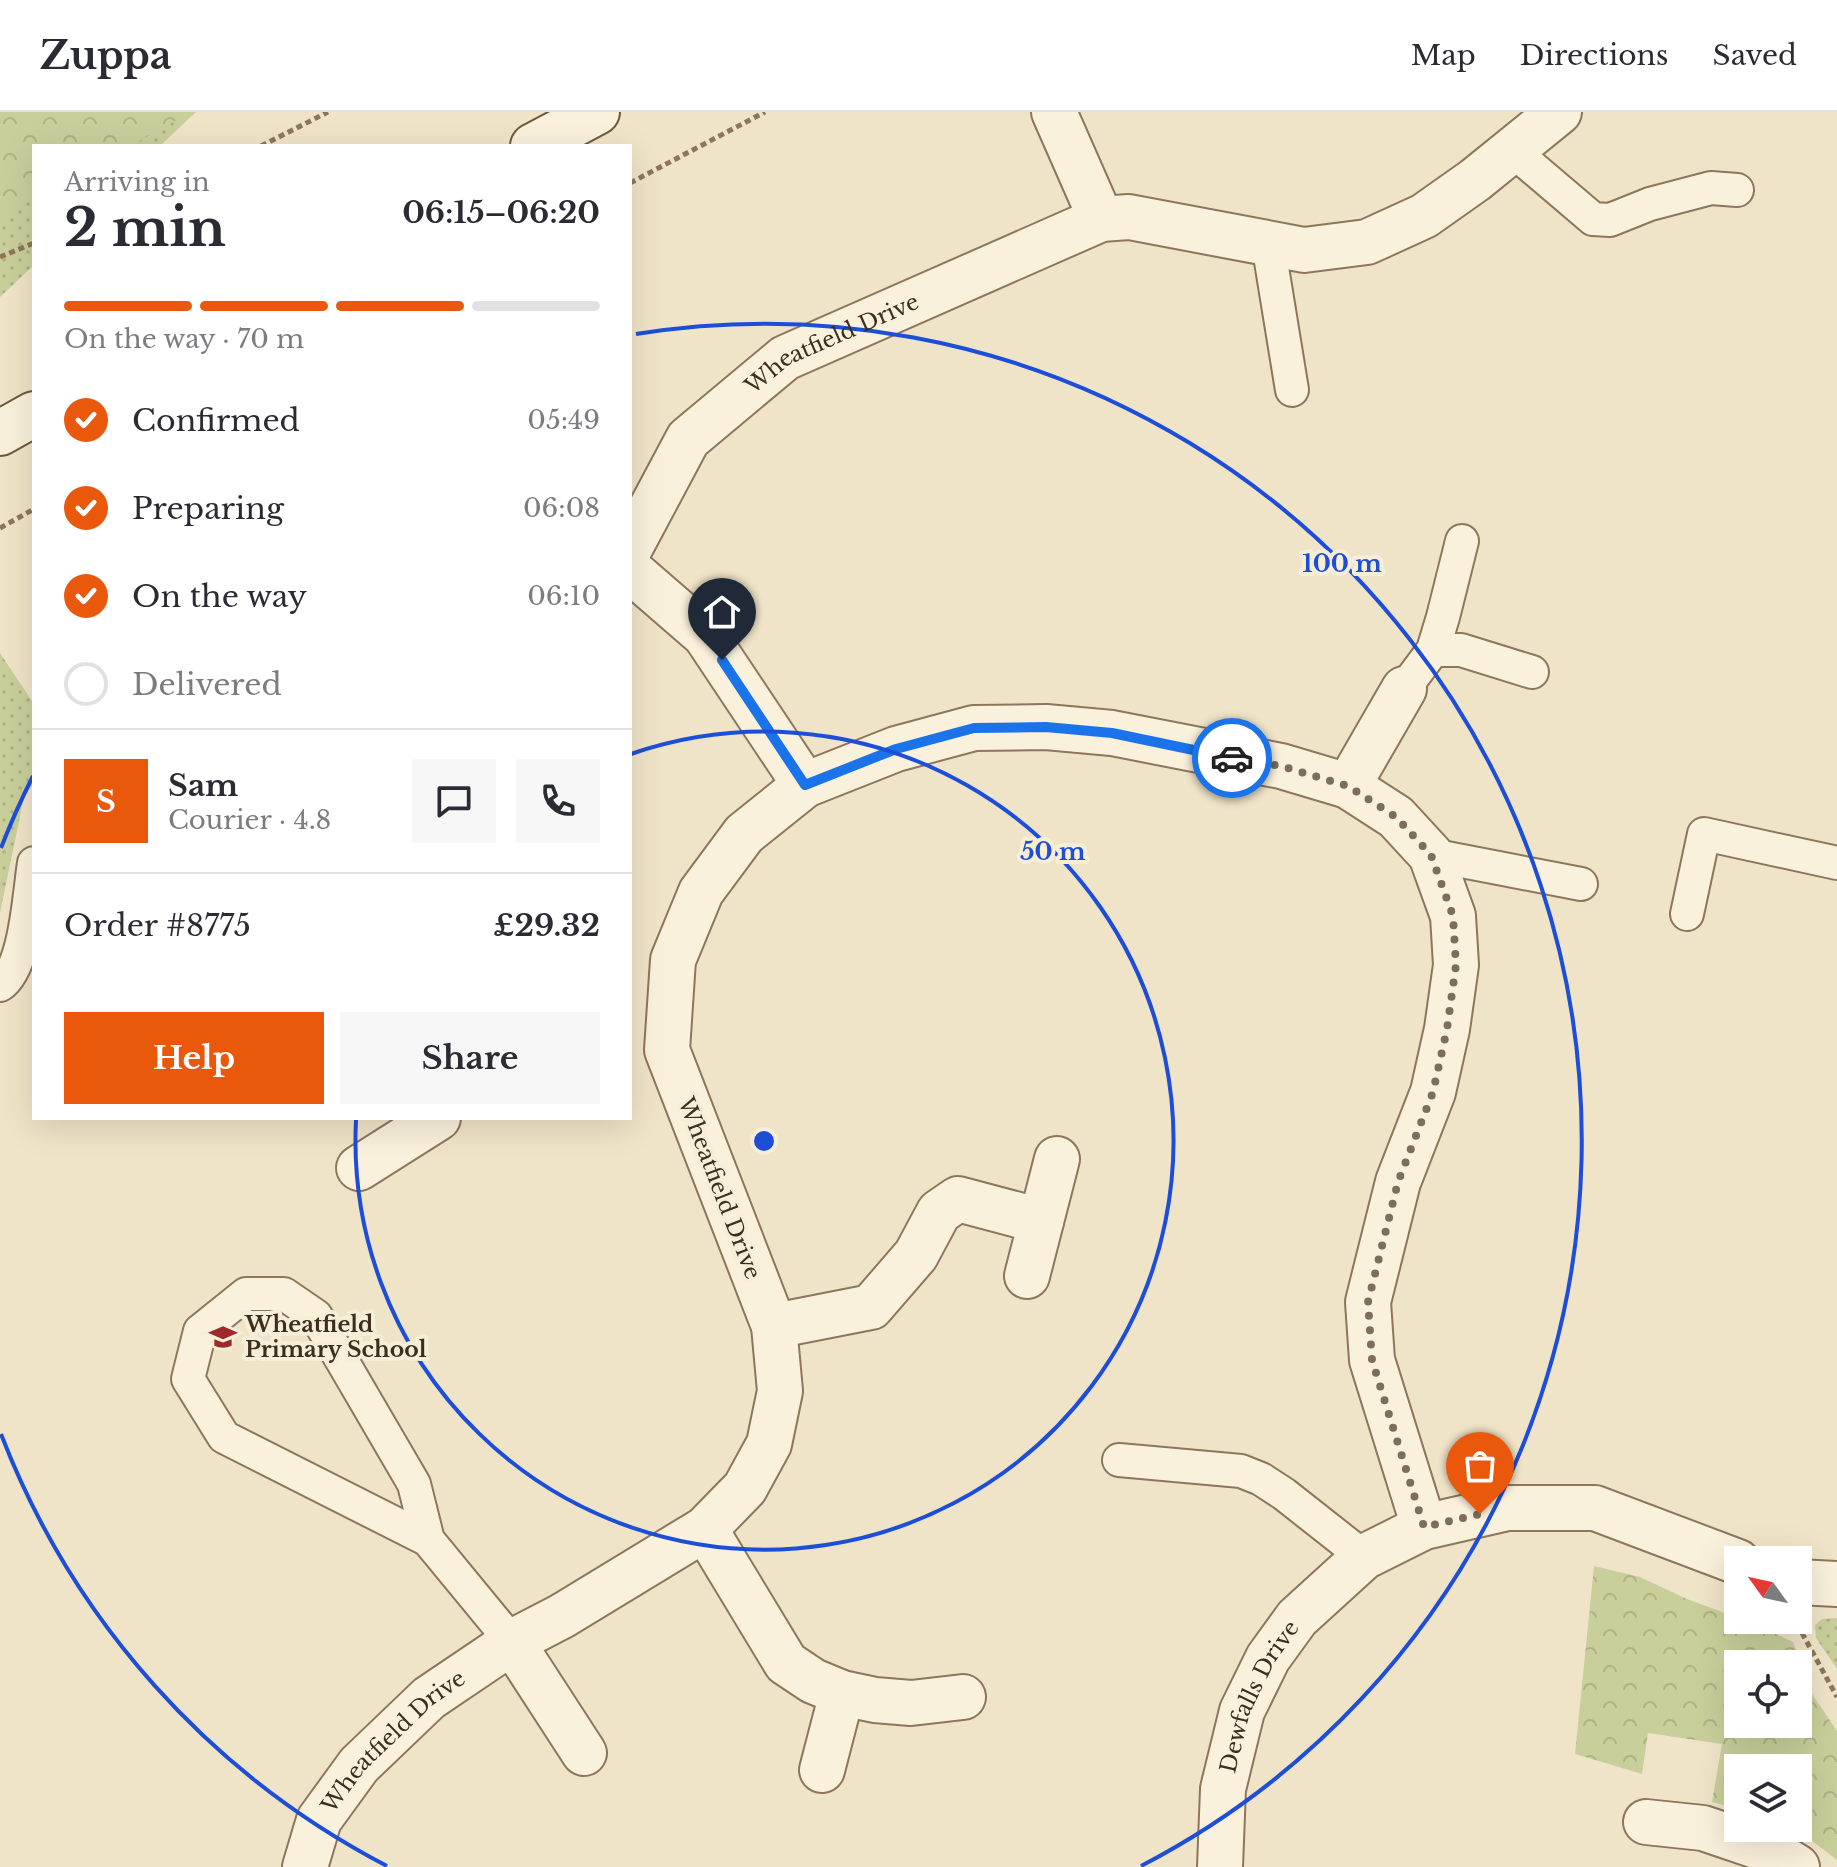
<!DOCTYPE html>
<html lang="en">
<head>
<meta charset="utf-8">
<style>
  body { margin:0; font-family:"Libre Baskerville",serif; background:#f7f7f7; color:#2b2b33; height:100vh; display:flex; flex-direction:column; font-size:30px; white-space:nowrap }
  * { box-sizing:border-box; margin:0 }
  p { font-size:26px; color:#7c7c81 }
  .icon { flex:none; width:44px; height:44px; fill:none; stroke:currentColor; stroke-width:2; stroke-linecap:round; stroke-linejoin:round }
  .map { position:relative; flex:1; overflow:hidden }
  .details { position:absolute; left:32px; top:32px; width:600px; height:976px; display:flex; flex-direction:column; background:#fff; border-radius:0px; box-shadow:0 8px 32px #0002 }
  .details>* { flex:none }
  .needle { width:52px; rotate:303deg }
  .controls { position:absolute; left:1724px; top:1434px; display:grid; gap:16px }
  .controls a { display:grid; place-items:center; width:88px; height:88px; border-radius:0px; background:#fff; box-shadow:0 8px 32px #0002; font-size:40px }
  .pin { position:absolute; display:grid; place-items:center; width:68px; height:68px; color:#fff; margin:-82px -34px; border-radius:50% 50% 50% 0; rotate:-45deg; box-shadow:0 0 8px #0007 }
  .pin .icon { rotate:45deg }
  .courier { position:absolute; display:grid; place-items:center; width:80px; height:80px; margin:-40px; border:6px solid #1a73e8; border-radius:50%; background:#fff; color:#222; box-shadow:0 2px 10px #0007 }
  .headline em { font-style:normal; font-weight:700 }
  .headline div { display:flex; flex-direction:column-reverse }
  .headline { display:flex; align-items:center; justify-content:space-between; height:136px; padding:0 32px }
  h1 { font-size:52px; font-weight:700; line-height:60px }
  .bar { display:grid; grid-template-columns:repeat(4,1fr); gap:12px 8px; align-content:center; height:96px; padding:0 32px }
  .bar i { height:10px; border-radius:6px; background:#e1e1e2 }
  .bar .on { background:#ea580c }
  .bar p { grid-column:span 4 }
  .line { display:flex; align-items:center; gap:20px; padding:0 32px; border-top:2px solid #e1e1e2 }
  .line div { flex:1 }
  .round { display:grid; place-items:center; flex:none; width:84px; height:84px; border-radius:0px; background:#f7f7f7 }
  ol { padding:0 32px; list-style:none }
  li { display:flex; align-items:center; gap:24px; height:88px }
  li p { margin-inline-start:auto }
  li .icon { padding:8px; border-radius:50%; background:#ea580c; color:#fff; stroke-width:4 }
  li:last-child { color:#7c7c81 }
  li i { width:44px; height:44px; border:4px solid #e1e1e2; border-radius:50% }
  .primary-button { display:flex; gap:16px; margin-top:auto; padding:16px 32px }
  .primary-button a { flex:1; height:92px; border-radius:0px; background:#ea580c; color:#fff; font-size:32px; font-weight:700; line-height:92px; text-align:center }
  .primary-button a+a { background:#f7f7f7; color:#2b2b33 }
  header { display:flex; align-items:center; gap:48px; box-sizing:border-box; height:112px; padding:0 40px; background:#fff; border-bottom:2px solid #e1e1e2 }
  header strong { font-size:38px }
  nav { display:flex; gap:44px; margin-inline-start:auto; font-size:28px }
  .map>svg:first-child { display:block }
</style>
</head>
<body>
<header>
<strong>Zuppa</strong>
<nav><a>Map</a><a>Directions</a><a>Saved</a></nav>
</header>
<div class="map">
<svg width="1837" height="1755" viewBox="0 0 1837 1755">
  <defs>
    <pattern id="grass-dots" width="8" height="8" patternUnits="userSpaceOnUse" patternTransform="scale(2)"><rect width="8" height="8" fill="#c9cf9b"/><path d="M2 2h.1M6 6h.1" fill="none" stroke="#aeb285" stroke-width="1.8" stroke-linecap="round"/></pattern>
    <pattern id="park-crowns" width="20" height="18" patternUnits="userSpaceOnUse" patternTransform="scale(2)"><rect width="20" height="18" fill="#c9cf9b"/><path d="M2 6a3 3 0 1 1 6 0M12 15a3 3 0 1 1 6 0" fill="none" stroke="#aeb285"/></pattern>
  </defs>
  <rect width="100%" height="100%" fill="#f0e4c8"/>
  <path fill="url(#grass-dots)" d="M0,0H196L160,34H34V153L0,185Z
    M0,541L34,592V671L24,685L0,801Z
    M1837,1506V1557L1816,1526L1815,1513L1822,1507Z"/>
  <path fill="url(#park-crowns)" fill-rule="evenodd" d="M0,0H191L130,34H34V87L0,106Z
    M1594,1454L1640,1465L1687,1487L1738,1506V1508L1757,1513L1793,1530L1810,1579L1837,1619V1748L1798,1718L1792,1716H1798V1656H1738V1697L1712,1690L1722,1632L1648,1621L1642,1662L1575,1642ZM1738,1552H1798V1612H1738Z"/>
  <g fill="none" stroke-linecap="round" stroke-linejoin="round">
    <g stroke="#8d765c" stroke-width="36">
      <path id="lane" d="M1513,39L1593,107L1610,108L1650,92L1711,76L1737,78
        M1268,131L1292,278
        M1433,538L1443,505L1462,429
        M1404,577L1433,538H1461L1532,560
        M1431,743L1581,772
        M1687,802L1704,722L1837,751
        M0,873C26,856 29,782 34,751
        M1119,1348L1241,1359L1261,1367L1284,1382L1364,1445
        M428,1428L414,1372L316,1204L284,1182H246L200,1219L188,1267L224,1325L428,1428L512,1530"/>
    </g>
    <g stroke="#8d765c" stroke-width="48">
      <g id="street">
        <path d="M1054,0L1101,107"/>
        <path id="s1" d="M630,436L688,327L785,246L1101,107L1129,105L1304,138L1367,130L1424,104L1475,68L1559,0"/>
        <path d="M630,458L705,523L805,673"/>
        <path d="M1348,674L1404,577"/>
        <path d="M359,1056L438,1006"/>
        <path d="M1027,1164L1057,1047"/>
        <path d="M774,1214L871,1195L916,1143L939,1100L958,1087L1041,1109"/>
        <path d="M705,1417L786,1551L813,1569L842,1581L875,1588L911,1591L963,1585"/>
        <path d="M1798,1470L1837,1472"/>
        <path d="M512,1530L584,1641"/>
        <path d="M822,1658L842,1581"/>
        <path d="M1646,1710L1703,1716L1771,1739L1797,1755"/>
        <path id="s2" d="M305,1755L319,1708L359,1653L429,1586L512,1530L562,1504L705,1417L745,1376L769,1332L780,1279L774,1214L667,938L673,848L701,780L744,722L805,673L896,637L974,616L1046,615L1112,621L1281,654L1348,674L1396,705L1431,743L1453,804L1456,853L1447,917L1433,980L1398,1070L1368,1190L1372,1248L1424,1415"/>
        <path id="s3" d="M1220,1755L1223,1677L1242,1599L1268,1546L1297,1506L1364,1445L1424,1415L1507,1396H1595L1738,1450"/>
      </g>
    </g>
    <g stroke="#6f573f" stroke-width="48">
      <path id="secondary" d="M533,34L597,0
        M0,321L34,302"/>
    </g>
    <path stroke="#8d765c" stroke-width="5" stroke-dasharray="6 4" stroke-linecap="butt" d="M261,34L328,0
      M630,71L765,0
      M0,145L34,131
      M0,416L34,397
      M1802,1521L1837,1585"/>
    <use href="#lane" stroke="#faf1dc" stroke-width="32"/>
    <use href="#street" stroke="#faf1dc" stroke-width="44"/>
    <use href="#secondary" stroke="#faf1dc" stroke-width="44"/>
  </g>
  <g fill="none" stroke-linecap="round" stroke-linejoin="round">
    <path stroke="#7c6e5b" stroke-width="8" stroke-dasharray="0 14.4" d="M1232,646L1281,654L1348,674L1396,705L1431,743L1453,804L1456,853L1447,917L1433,980L1398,1070L1368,1190L1372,1248L1424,1415L1480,1402"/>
    <path stroke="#1a73e8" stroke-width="10" d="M722,548L805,673L896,637L974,616L1046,615L1112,621L1232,646"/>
  </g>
  <g fill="none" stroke="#1d4ed8" stroke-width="4">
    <path d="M631 642A409 409 0 1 1 356 1008"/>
    <path d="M387 1754A817 817 0 0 1 1 1322M1 736A817 817 0 0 1 33 664M636 222A817 817 0 0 1 1141 1754"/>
  </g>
  <defs>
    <g id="school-bare" transform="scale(2.16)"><path d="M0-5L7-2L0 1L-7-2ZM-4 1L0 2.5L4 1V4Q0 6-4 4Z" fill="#9e2a2b" stroke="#f7eed8" stroke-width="2.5" paint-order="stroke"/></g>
  </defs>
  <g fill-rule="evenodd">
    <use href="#school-bare" x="223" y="1225"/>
  </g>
  <g text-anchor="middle" stroke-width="8" stroke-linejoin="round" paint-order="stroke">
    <g font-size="22" fill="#3d2e20" stroke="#f7eed8">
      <text dy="8" stroke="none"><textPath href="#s1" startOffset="298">Wheatfield Drive</textPath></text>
      <text transform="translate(720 1076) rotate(69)" y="8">Wheatfield Drive</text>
      <text dy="8" stroke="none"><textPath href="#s3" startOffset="178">Dewfalls Drive</textPath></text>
      <text dy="8" stroke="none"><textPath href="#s2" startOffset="158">Wheatfield Drive</textPath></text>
    </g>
    <g font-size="22" font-weight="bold" fill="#3d2e20" stroke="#f7eed8" text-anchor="start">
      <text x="245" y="1220">Wheatfield<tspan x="245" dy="25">Primary School</tspan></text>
    </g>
  </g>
  <circle cx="764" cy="1029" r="12" fill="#1d4ed8" stroke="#f7eed8" stroke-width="4"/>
  <g font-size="24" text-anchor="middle" font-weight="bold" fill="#1d4ed8" stroke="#f7eed8" stroke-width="8" stroke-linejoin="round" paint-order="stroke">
    <text x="1342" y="460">100 m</text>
    <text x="1053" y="748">50 m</text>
  </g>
</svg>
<div class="controls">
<a><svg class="needle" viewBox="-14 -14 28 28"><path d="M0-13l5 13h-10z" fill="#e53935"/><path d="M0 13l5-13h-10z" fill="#7c7c81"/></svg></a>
<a><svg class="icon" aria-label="locate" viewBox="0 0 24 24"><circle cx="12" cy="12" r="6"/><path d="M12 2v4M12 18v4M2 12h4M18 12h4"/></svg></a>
<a><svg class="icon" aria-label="layers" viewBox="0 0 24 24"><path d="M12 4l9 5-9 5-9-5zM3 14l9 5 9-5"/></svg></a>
</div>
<div class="pin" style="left:1480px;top:1402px;background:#ea580c"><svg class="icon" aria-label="bag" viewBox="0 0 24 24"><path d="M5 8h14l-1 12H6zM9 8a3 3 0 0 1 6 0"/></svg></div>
<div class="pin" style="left:722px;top:548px;background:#1f2937"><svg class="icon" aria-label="home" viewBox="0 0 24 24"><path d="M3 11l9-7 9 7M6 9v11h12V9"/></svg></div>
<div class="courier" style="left:1232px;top:646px"><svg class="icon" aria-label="car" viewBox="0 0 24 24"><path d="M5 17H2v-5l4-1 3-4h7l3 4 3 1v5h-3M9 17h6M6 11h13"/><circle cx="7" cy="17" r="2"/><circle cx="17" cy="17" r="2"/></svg></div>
<section class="details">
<div class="headline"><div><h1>2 min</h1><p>Arriving in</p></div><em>06:15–06:20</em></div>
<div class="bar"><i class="on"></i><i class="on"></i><i class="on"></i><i></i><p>On the way · 70 m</p></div>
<ol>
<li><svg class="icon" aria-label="check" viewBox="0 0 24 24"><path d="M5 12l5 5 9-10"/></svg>Confirmed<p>05:49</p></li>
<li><svg class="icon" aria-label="check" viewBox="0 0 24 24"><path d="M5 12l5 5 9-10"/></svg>Preparing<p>06:08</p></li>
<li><svg class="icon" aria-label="check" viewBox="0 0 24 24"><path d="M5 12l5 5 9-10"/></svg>On the way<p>06:10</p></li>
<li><i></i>Delivered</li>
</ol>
<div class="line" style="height:144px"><b class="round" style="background:#ea580c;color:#fff">S</b><div><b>Sam</b><p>Courier · 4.8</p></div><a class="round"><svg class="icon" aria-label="chat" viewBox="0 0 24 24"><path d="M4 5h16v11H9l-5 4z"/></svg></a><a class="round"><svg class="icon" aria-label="phone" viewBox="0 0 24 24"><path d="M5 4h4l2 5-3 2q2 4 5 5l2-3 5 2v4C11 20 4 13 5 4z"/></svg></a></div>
<div class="line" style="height:104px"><div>Order #8775</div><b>£29.32</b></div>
<div class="primary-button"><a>Help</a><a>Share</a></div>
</section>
</div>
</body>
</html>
